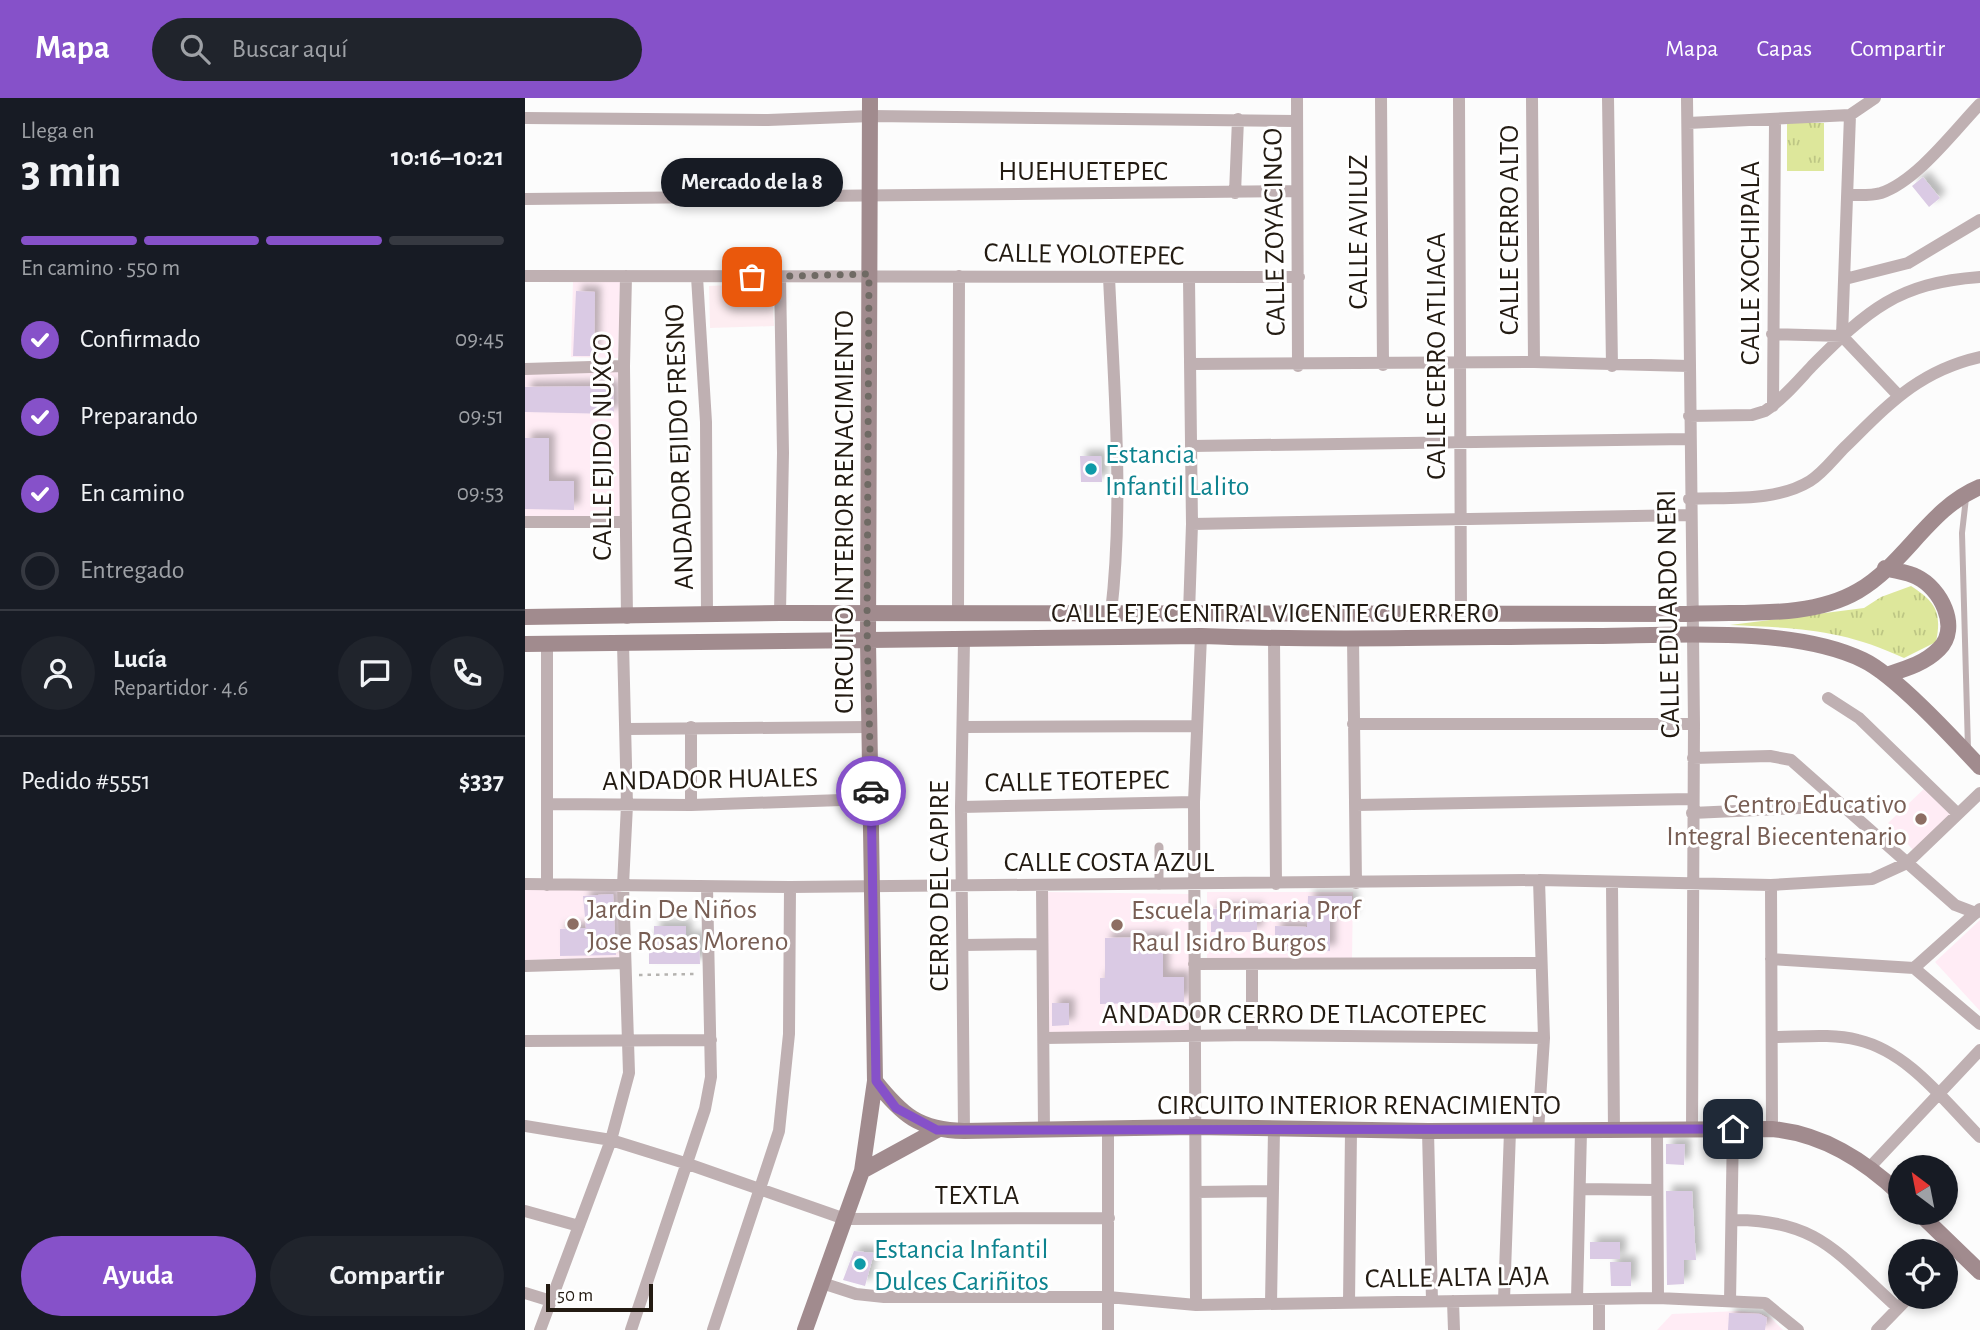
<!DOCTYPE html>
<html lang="es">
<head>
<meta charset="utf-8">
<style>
  body { margin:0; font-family:"Alegreya Sans",sans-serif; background:#20242c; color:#f1f3f6; height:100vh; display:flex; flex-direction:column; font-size:26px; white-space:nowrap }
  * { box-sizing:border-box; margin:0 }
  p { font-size:23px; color:#9ea1a6 }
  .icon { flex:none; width:38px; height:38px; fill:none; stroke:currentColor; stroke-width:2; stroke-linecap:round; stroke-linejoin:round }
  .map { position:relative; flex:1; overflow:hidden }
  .side { display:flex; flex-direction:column; background:#171b24; width:525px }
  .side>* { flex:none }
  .needle { width:46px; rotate:328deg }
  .controls { position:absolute; left:1363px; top:1057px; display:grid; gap:14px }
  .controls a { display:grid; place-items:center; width:70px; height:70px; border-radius:50%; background:#171b24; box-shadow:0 4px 10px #0003; font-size:35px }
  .scale { position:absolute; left:21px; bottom:18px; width:107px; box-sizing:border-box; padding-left:7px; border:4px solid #231b12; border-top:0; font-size:19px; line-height:24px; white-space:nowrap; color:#231b12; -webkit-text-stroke:5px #fff; paint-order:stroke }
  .pin { position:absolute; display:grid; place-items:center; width:60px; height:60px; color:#fff; margin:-30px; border-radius:14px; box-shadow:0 4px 10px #0006 }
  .courier { position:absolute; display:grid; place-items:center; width:70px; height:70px; margin:-35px; border:5px solid #8651c9; border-radius:50%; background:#fff; color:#222; box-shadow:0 2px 9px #0007 }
  .bubble { position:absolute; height:49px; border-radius:24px; background:#171b24; box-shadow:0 4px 10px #0003; font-size:23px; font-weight:700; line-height:49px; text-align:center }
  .summary em { font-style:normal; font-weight:700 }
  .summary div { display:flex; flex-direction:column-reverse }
  .summary { display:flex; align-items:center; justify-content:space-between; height:119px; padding:0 21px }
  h1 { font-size:46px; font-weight:700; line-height:52px }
  .bar { display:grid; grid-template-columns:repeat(4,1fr); gap:10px 7px; align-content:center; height:84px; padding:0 21px }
  .bar i { height:9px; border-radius:5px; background:#363941 }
  .bar .active { background:#8651c9 }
  .bar p { grid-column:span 4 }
  .line { display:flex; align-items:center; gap:18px; padding:0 21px; border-top:2px solid #363941 }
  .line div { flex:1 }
  .round { display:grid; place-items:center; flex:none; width:74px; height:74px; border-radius:37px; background:#20242c }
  ol { padding:0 21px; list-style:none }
  li { display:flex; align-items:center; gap:21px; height:77px }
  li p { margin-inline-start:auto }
  li .icon { padding:7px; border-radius:50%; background:#8651c9; color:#fff; stroke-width:4 }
  li:last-child { color:#9ea1a6 }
  li i { width:38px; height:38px; border:4px solid #363941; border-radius:50% }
  .cta { display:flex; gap:14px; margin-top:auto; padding:14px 21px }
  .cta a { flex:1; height:80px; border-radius:42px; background:#8651c9; color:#fff; font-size:28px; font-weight:700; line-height:80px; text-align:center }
  .cta a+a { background:#20242c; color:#f1f3f6 }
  header { display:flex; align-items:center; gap:42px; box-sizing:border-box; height:98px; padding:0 35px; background:#8651c9; color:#fff }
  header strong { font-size:33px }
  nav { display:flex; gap:38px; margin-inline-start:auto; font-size:24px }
  .search { width:490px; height:63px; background:#20242c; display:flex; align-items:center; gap:18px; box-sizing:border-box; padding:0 24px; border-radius:38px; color:#9ea1a6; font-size:26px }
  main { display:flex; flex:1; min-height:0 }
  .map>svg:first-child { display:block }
</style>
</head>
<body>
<header>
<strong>Mapa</strong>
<div class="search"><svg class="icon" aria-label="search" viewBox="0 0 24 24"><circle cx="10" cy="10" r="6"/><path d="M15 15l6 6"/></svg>Buscar aquí</div>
<nav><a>Mapa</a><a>Capas</a><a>Compartir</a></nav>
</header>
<main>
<section class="side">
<div class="summary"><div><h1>3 min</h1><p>Llega en</p></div><em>10:16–10:21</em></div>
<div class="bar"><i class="active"></i><i class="active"></i><i class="active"></i><i></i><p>En camino · 550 m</p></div>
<ol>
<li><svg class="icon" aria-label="check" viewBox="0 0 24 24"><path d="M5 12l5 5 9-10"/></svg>Confirmado<p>09:45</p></li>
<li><svg class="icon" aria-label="check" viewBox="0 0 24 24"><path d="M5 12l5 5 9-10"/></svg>Preparando<p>09:51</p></li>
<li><svg class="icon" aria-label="check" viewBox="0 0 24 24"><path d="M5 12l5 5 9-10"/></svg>En camino<p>09:53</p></li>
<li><i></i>Entregado</li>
</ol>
<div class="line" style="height:126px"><a class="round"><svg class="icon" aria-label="person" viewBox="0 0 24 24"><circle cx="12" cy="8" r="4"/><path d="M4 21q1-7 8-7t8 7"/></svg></a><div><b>Lucía</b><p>Repartidor · 4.6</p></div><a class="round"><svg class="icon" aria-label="chat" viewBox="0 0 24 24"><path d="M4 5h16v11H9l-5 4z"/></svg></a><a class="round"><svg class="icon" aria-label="phone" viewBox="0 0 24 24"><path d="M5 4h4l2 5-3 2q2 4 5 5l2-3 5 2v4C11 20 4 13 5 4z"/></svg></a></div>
<div class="line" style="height:91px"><div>Pedido #5551</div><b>$337</b></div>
<div class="cta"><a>Ayuda</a><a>Compartir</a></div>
</section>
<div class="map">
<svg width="1455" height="1232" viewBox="0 0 1455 1232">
  <defs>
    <pattern id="park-tufts" width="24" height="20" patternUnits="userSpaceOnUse" patternTransform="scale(1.75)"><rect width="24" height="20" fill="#dde79b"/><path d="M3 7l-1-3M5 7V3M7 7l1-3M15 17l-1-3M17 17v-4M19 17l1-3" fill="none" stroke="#bdc684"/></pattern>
    <filter id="shadow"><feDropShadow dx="6" dy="-6" stdDeviation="3.5" flood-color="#0004"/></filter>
  </defs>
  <rect width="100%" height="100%" fill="#fcfcfc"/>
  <path fill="#fdedf1" d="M247,185L249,228L185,230L184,188Z"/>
  <path fill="#ffecf5" d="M48,183L95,184L93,260L46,259Z
    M94,273L96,418H0V274Z
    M1402,688L1429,716L1390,754L1363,725Z
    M0,791L96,792L97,860L0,862Z
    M520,794L664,796L665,936L520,937Z
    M682,794H828L827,860H682Z
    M1455,822V913L1410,864Z
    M1213,1213L1235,1215L1246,1220L1258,1232H1132L1147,1216Z"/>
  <path fill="url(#park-tufts)" d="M1262,25H1299V73H1262Z
    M1386,488C1411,504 1417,515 1411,544L1379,560C1317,531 1273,530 1205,527L1339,510L1356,499Z"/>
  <path fill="#dacae4" filter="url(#shadow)" d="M1398,79L1415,100L1404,109L1387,88Z
    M51,193L70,194L69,258H48Z
    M88,288L89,316L0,314V289Z
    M0,340H24V383H49V412L0,411Z
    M555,358H576L577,384H556Z
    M88,796L91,857L35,858V831L61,830L58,798Z
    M783,798H827V820H805V853H750V828L782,829Z
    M732,810V834H686V811Z
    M129,828H161V839H174L175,866H124V840H129Z
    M638,839V879H659V904L575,906V880H580V840Z
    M527,905H544V927L527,928Z
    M1141,1046H1160L1159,1067L1141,1066Z
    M1141,1093H1167L1171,1162H1159V1186L1142,1187Z
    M1065,1144H1095V1161H1065Z
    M329,1153L349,1155L340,1188L318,1182Z
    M1085,1164H1106V1188H1086Z
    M1204,1215L1235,1216L1242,1220L1240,1232H1203Z"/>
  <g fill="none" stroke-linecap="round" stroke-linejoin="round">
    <path stroke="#b5b3b0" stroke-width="2.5" stroke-dasharray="3.5 5" stroke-linecap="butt" d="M114,877L171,876"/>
    <path stroke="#bfb0b2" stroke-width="6" d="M1441,400L1437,435L1443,651"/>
    <path stroke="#bfb0b2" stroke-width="9" d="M634,787V749"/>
    <path stroke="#bfb0b2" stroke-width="12" d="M772,0L773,268
      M856,0L858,267
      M934,0L936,516
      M1007,0L1009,264
      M1083,0L1087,268
      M1162,0L1169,626L1167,1032
      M1325,17L1317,238L1373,297
      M0,20L243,22L346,18L771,23
      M1163,25L1325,17L1350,0
      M710,95L713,21
      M1323,97C1333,97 1346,98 1356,95C1392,83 1429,33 1455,6
      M0,101L772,93
      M0,178L774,179
      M101,178L99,268L102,520
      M172,179L181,324L182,518
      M255,179L258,355L255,515
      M584,179C589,290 599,404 586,515
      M1320,181L1383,165L1455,122
      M1247,236L1317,238
      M665,266L1009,264L1164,268
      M0,271L99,268
      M1248,308L1250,23
      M1164,318L1227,317L1240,313C1258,301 1272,284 1287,268C1343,212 1372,185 1455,179
      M667,348L1164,341
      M1164,401C1203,399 1251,404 1285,383C1298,375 1309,360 1320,349C1363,307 1393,273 1455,259
      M0,424H101
      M667,426L1165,417
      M433,515L434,178
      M664,515L667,426L664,181
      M828,540L831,785
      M749,541L751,786
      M22,546V787
      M1303,600L1334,620L1433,716
      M828,626H1169
      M166,629V707
      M438,629L672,628
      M102,631L344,629
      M1168,660L1245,658L1266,662L1430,807L1451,815
      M24,706L166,707L346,701
      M831,707L1167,701
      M436,709L669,704
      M1167,715L1318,708
      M0,786L265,789L1014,782L1246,787L1347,781L1382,765L1455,695
      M1087,786L1089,1033
      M1246,787L1247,1031
      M517,788L519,1032
      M438,847L516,846
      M1246,861L1389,870L1455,811
      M669,866L1015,865
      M727,866V937
      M0,868L100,865
      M1389,870L1455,926
      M1247,939C1275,939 1306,935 1333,942C1384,954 1420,1004 1455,1039
      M519,940L727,937L1019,940
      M0,943L186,942
      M0,1028L86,1042L163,1066L320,1121L584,1120
      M439,1033L436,709L439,543
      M903,1033L907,1203
      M1013,1033L1019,940L1014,782
      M1132,1033L1133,1200
      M1345,1069L1455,952
      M1057,1091L1132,1092
      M671,1094L748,1093
      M0,1113L54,1128
      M1207,1122C1293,1121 1313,1156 1373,1210
      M297,1185L331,1196L359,1199H583L671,1207L1133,1200L1240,1205L1273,1232
      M0,1195L26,1203
      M1052,1201L1056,1033
      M979,1202L985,1033
      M928,1203L929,1232
      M1205,1203L1208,1031
      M824,1205L826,1033
      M746,1206L749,1032
      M671,1207L669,704L676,538
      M15,1232L86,1042L104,975L98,787L102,707L98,545
      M106,1232L180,1011L186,979L182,789
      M188,1232L254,1033L264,936L265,789
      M583,1232V1032
      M1074,1232V1201
      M1352,1232L1384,1199"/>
    <path stroke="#a18b8e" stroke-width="16" d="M345,0L343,543L350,983C377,1017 394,1032 439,1033L669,1029L903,1033L1247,1031C1298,1036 1339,1062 1376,1097
      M1360,470C1370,473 1383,474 1392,479C1415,490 1436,529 1414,551C1399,566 1380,571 1361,577
      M0,519L255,515L1165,516C1219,513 1285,521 1333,493C1380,466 1404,410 1455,389
      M0,546L676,538C805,543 935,539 1064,538C1144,538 1266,527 1338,562C1370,577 1429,641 1455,669
      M337,1073L412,1032
      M1394,1115L1455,1174
      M280,1232L337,1073L350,983"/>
  </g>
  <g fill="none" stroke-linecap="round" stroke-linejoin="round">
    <path stroke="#6f6a64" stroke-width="7" stroke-dasharray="0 12.6" d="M227,179L344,176L342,529L346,693"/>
    <path stroke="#8651c9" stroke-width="9" d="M346,693L351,983L371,1010L412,1032L1208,1031"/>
  </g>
  <g fill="#0f9aa8" stroke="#fff" stroke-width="2.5">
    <circle cx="566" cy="371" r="7"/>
    <circle cx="335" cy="1166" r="7"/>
  </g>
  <g fill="#8d6e63" stroke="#fff" stroke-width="2.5">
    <circle cx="1396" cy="721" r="7"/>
    <circle cx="48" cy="826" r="7"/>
    <circle cx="592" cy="827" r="7"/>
  </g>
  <g text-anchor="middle" stroke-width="6" stroke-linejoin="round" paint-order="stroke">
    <g font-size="28" fill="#231b12" stroke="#fff">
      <text x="558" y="82">HUEHUETEPEC</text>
      <text transform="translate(983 132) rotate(-90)" y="10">CALLE CERRO ALTO</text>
      <text transform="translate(748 134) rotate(-91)" y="10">CALLE ZOYACINGO</text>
      <text transform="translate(832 134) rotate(-90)" y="10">CALLE AVILUZ</text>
      <text transform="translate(559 155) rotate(1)" y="10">CALLE YOLOTEPEC</text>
      <text transform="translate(1224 165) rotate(-90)" y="10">CALLE XOCHIPALA</text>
      <text transform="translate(910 258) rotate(-90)" y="10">CALLE CERRO ATLIACA</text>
      <text transform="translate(76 349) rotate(-90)" y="10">CALLE EJIDO NUXCO</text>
      <text transform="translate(153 349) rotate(-92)" y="10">ANDADOR EJIDO FRESNO</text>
      <text transform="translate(318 414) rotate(-90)" y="10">CIRCUITO INTERIOR RENACIMIENTO</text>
      <text x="750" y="524">CALLE EJE CENTRAL VICENTE GUERRERO</text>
      <text transform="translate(1142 516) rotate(-91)" y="10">CALLE EDUARDO NERI</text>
      <text transform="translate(185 680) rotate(-1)" y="10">ANDADOR HUALES</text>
      <text transform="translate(552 682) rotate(-1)" y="10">CALLE TEOTEPEC</text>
      <text x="584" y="773">CALLE COSTA AZUL</text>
      <text transform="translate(413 788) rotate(-90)" y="10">CERRO DEL CAPIRE</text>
      <text x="769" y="925">ANDADOR CERRO DE TLACOTEPEC</text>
      <text x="834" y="1016">CIRCUITO INTERIOR RENACIMIENTO</text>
      <text x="452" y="1106">TEXTLA</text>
      <text transform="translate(932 1178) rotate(-1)" y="10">CALLE ALTA LAJA</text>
    </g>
    <g font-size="28" fill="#0d838f" stroke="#fff" text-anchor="start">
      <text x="580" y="365">Estancia<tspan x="580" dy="32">Infantil Lalito</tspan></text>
      <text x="349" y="1160">Estancia Infantil<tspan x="349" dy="32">Dulces Cariñitos</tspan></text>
    </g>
    <g font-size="28" fill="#785e54" stroke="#fff" text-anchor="start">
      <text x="1382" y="715" text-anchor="end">Centro Educativo<tspan x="1382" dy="32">Integral Biecentenario</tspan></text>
      <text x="62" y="820">Jardin De Niños<tspan x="62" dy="32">Jose Rosas Moreno</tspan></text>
      <text x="606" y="821">Escuela Primaria Prof<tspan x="606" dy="32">Raul Isidro Burgos</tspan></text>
    </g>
  </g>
</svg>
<div class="controls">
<a><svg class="needle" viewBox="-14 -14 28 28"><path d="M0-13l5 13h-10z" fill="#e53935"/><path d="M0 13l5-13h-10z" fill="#9ea1a6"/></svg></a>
<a><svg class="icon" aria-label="locate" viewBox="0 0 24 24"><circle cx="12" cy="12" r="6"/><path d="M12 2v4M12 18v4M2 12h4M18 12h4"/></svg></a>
</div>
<div class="scale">50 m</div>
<div class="pin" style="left:227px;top:179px;background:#ea580c"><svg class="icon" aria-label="bag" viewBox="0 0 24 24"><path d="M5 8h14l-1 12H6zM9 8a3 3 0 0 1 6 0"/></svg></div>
<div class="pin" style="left:1208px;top:1031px;background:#1f2937"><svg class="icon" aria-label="home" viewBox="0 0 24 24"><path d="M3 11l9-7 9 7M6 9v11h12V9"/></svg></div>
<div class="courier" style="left:346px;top:693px"><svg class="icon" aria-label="car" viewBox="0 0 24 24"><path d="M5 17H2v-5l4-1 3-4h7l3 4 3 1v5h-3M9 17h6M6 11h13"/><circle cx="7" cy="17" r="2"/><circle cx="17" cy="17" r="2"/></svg></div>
<div class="bubble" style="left:136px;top:60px;width:182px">Mercado de la 8</div>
</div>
</main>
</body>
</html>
